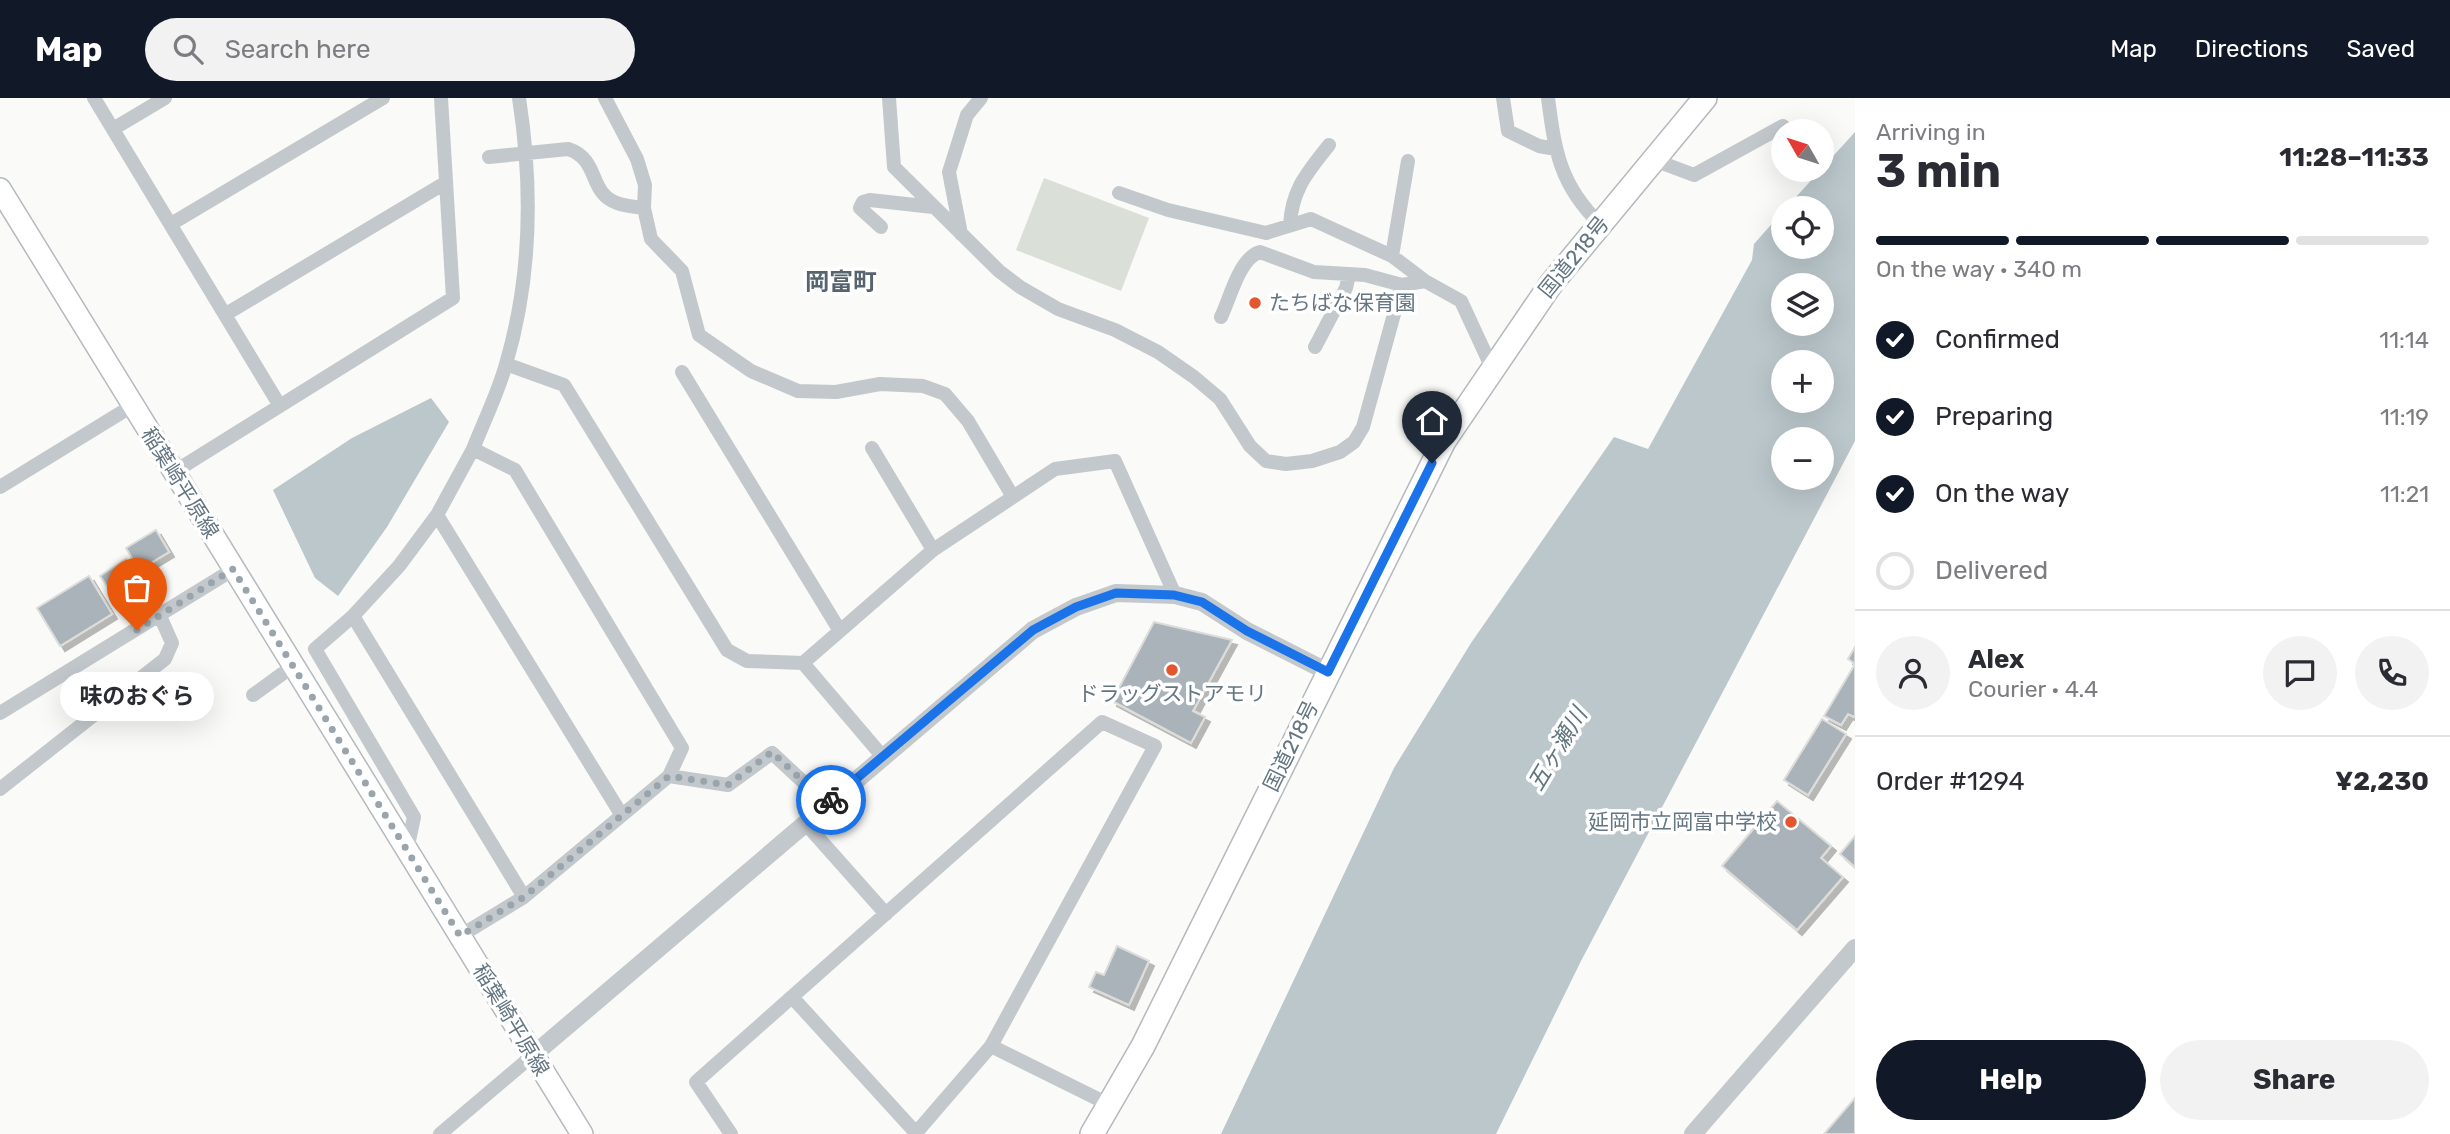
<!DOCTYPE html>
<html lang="en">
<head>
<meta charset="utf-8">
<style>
  body { margin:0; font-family:Rubik,"Noto Sans JP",sans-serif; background:#f2f2f3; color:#2b2b33; height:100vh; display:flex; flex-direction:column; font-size:26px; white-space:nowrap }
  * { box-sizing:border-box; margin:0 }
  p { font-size:23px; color:#7c7c81 }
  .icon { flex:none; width:38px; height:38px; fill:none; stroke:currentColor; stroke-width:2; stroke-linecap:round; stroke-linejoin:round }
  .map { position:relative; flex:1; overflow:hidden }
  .panel { display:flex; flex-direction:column; background:#fff; width:595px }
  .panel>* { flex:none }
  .needle { width:46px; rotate:309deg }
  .tools { position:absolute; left:1771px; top:21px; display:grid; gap:14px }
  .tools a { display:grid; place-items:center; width:63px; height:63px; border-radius:50%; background:#fff; box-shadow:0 7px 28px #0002; font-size:35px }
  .pin { position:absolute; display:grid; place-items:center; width:60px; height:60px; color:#fff; margin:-72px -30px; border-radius:50% 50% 50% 0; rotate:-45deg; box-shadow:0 0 7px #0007 }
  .pin .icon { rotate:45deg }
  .courier { position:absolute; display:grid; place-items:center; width:70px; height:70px; margin:-35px; border:5px solid #1a73e8; border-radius:50%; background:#fff; color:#222; box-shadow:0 2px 9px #0007 }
  .bubble { position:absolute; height:49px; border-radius:24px; background:#fff; box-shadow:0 7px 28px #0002; font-size:23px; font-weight:700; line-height:49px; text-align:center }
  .head em { font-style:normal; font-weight:700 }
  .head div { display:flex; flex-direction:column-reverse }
  .head { display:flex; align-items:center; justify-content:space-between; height:119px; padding:0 21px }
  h1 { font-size:46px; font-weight:700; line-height:52px }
  .bar { display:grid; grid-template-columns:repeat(4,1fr); gap:10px 7px; align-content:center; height:84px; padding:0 21px }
  .bar i { height:9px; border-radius:5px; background:#e1e1e2 }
  .bar .active { background:#111827 }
  .bar p { grid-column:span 4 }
  .line { display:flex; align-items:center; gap:18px; padding:0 21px; border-top:2px solid #e1e1e2 }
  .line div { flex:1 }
  .round { display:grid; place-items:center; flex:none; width:74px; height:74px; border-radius:37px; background:#f2f2f3 }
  ol { padding:0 21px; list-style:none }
  li { display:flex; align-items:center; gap:21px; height:77px }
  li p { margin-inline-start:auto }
  li .icon { padding:7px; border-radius:50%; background:#111827; color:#fff; stroke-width:4 }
  li:last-child { color:#7c7c81 }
  li i { width:38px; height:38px; border:4px solid #e1e1e2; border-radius:50% }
  .primary-button { display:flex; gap:14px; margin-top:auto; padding:14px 21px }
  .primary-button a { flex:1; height:80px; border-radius:42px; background:#111827; color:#fff; font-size:28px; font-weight:700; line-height:80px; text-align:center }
  .primary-button a+a { background:#f2f2f3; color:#2b2b33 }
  header { display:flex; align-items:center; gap:42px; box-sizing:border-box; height:98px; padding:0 35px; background:#111827; color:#fff }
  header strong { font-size:33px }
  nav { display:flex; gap:38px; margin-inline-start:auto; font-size:24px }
  .search { width:490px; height:63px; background:#f2f2f3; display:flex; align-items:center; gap:18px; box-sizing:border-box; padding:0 24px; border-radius:38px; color:#7c7c81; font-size:26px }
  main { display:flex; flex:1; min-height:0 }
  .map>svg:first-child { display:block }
</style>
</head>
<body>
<header>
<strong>Map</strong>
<div class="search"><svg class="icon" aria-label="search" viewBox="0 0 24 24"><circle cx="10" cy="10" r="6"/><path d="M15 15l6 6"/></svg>Search here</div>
<nav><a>Map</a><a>Directions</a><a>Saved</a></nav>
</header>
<main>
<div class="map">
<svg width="1855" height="1036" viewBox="0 0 1855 1036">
  <defs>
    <filter id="shadow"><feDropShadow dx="5" dy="5" stdDeviation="0" flood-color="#0004"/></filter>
  </defs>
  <rect width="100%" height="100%" fill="#fafaf8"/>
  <path fill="#dadfd7" d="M1044,80L1149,120L1121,193L1016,152Z"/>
  <path fill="#bbc7cb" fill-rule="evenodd" d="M1855,34V343L1581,863L1496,1036H1221L1394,670L1471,545L1614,339L1648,351L1752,162L1754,146L1783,113V149H1822V110H1786ZM1783,187H1822V226H1783ZM1783,264H1822V303H1783ZM1783,341H1822V380H1783Z
    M431,300L449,324L387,429L338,498L315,480L273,392L352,340Z"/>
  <path fill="#aab3b9" stroke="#dcdcda" stroke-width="2" filter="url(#shadow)" d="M156,432L169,454L139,472L126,450Z
    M126,461L143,486L117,503L100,478Z
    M89,478L112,516L60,548L37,510Z
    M1154,524L1232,542L1193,613L1205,619L1191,645L1112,603Z
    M1855,549V617L1854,619L1848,616L1841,627L1824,618L1855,566L1848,561Z
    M1822,621L1846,636L1808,697L1784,682Z
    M1777,703L1831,748L1821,760L1843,779L1797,832L1722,768Z
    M1855,738V769L1840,756Z
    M1117,848L1149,863L1129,907L1089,889L1096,874L1104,877Z
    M1855,1000V1036H1824Z"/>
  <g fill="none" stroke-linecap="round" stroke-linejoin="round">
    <g stroke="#b5babe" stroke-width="24">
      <path id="primary" d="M0,91L582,1036"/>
    </g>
    <g stroke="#b4b9bd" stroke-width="26">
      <path id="trunk" d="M1092,1036L1143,948L1444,343L1551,186L1705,0"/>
    </g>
    <path stroke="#c3c8cc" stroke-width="14" d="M94,0L280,308
      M605,0L637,61L645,87L644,110L651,141L682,173L699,237L751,273L798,293L836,294L880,286L923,288L945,296L968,323L1013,399L1055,371L1115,363L1175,497
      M889,0L894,69L999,173L1020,189L1058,211L1115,232L1158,254L1194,279L1220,301L1250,348L1266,363L1286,366L1312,363L1340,354L1354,344L1363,329L1402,187L1425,183L1461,203L1492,270
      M1503,0L1508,33L1539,48L1556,51
      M1548,0C1555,54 1560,87 1600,126
      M113,31L165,0
      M489,59L568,51C600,61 588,95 617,105C625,108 636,109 644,110
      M1654,62L1694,77L1783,28
      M1119,95L1168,112L1266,135L1311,121L1392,158L1425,183
      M171,126L383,0
      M1290,127C1292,91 1307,75 1329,47
      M881,129L860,110L863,104L870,102L933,109
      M961,136L949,74L967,17L981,0
      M1392,158L1408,63
      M226,216L445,85
      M1221,219C1230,201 1239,160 1260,154L1314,174L1365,177L1402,187
      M1315,249L1346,190L1349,177
      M506,266L564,287L727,552L747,563L803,565L883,659
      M682,274L840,533
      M872,350L933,452
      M473,351C484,323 498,295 506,266C532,178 533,90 519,0
      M174,374L453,200L441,0
      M0,389L132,308
      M437,417L621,716
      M353,518L315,551L414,719L407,752
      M803,565L933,452L1013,399
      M253,597L282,576
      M0,615L234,471
      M669,678L682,650L515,372L473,351L437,417L399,468L353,518L524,799L669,678L728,687L772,655L827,706
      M0,691L165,561L172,545L160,518
      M806,726L886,816
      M460,838L524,799
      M792,899L916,1035
      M991,948L1110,1007
      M440,1036L532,958
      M731,1036L696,984L1102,624L1155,648L991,948L915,1036"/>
    <path stroke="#c3c8cc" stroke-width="18" d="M532,958L1033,532L1076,509L1116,495L1175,497L1202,504L1247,533L1328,574
      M1693,1036L1855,850"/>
    <use href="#primary" stroke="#fff" stroke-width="21"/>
    <use href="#trunk" stroke="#fff" stroke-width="23"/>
  </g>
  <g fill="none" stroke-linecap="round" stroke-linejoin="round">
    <path stroke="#99a4ac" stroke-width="7" stroke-dasharray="0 12.6" d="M137,532L233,471L460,838L524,799L669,678L728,687L772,654L827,706L831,702"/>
    <path stroke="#1a73e8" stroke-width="9" d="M831,702L1033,532L1076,509L1116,495L1174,497L1202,504L1247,533L1328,574L1432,365"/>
  </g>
  <g fill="#e4572e" stroke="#fff" stroke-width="2.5">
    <circle cx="1255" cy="205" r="7"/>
    <circle cx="1172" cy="572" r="7"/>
    <circle cx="1791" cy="724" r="7"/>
  </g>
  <g text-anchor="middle" stroke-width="7" stroke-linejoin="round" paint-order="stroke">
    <g font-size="21" fill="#657683" stroke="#fff">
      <text transform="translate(1574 159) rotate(-51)" y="7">国道218号</text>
      <text transform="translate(180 385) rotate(58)" y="7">稲葉崎平原線</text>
      <text transform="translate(1291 648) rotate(-64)" y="7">国道218号</text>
      <text transform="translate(511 922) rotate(59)" y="7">稲葉崎平原線</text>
    </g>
    <g font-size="21" fill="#657683" stroke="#fff" text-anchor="start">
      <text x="1269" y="212">たちばな保育園</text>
      <text x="1172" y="603" text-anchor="middle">ドラッグストアモリ</text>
      <text x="1777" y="731" text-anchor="end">延岡市立岡富中学校</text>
    </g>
    <g font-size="23" font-style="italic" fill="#60757c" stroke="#fff">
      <text transform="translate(1557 651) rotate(-59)" y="8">五ヶ瀬川</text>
    </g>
    <g font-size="24" font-weight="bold" fill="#57646e" stroke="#fff">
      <text x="841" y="192">岡富町</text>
    </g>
  </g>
</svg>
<div class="tools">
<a><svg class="needle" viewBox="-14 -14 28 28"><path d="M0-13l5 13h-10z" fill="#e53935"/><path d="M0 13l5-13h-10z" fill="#7c7c81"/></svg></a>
<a><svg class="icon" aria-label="locate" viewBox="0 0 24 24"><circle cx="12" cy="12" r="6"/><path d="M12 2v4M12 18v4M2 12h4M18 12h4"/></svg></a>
<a><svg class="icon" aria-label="layers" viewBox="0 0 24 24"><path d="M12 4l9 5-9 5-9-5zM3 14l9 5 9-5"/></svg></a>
<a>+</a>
<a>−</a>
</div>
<div class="pin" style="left:137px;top:532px;background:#ea580c"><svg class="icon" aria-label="bag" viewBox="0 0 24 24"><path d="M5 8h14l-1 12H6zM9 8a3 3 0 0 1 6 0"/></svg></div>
<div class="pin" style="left:1432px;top:365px;background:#1f2937"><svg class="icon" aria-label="home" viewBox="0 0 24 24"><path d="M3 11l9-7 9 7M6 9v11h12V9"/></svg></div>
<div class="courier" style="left:831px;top:702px"><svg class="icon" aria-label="bike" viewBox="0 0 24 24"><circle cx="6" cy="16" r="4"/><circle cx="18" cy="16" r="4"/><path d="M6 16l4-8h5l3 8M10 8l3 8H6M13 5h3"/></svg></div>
<div class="bubble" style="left:60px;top:574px;width:154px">味のおぐら</div>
</div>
<section class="panel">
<div class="head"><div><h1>3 min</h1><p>Arriving in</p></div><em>11:28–11:33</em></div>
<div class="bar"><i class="active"></i><i class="active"></i><i class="active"></i><i></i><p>On the way · 340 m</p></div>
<ol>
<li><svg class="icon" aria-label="check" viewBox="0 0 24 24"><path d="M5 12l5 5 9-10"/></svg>Confirmed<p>11:14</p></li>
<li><svg class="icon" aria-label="check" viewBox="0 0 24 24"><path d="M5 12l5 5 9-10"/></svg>Preparing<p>11:19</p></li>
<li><svg class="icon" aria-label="check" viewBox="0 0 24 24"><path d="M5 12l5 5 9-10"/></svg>On the way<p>11:21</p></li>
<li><i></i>Delivered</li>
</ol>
<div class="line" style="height:126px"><a class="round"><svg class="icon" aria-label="person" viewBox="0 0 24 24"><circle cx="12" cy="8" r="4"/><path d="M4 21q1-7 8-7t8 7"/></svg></a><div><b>Alex</b><p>Courier · 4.4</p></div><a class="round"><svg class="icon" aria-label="chat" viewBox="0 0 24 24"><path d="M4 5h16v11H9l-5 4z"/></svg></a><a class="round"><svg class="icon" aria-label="phone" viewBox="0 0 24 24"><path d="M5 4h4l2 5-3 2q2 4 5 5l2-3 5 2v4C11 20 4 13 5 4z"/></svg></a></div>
<div class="line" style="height:91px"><div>Order #1294</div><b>¥2,230</b></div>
<div class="primary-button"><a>Help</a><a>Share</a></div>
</section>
</main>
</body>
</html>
